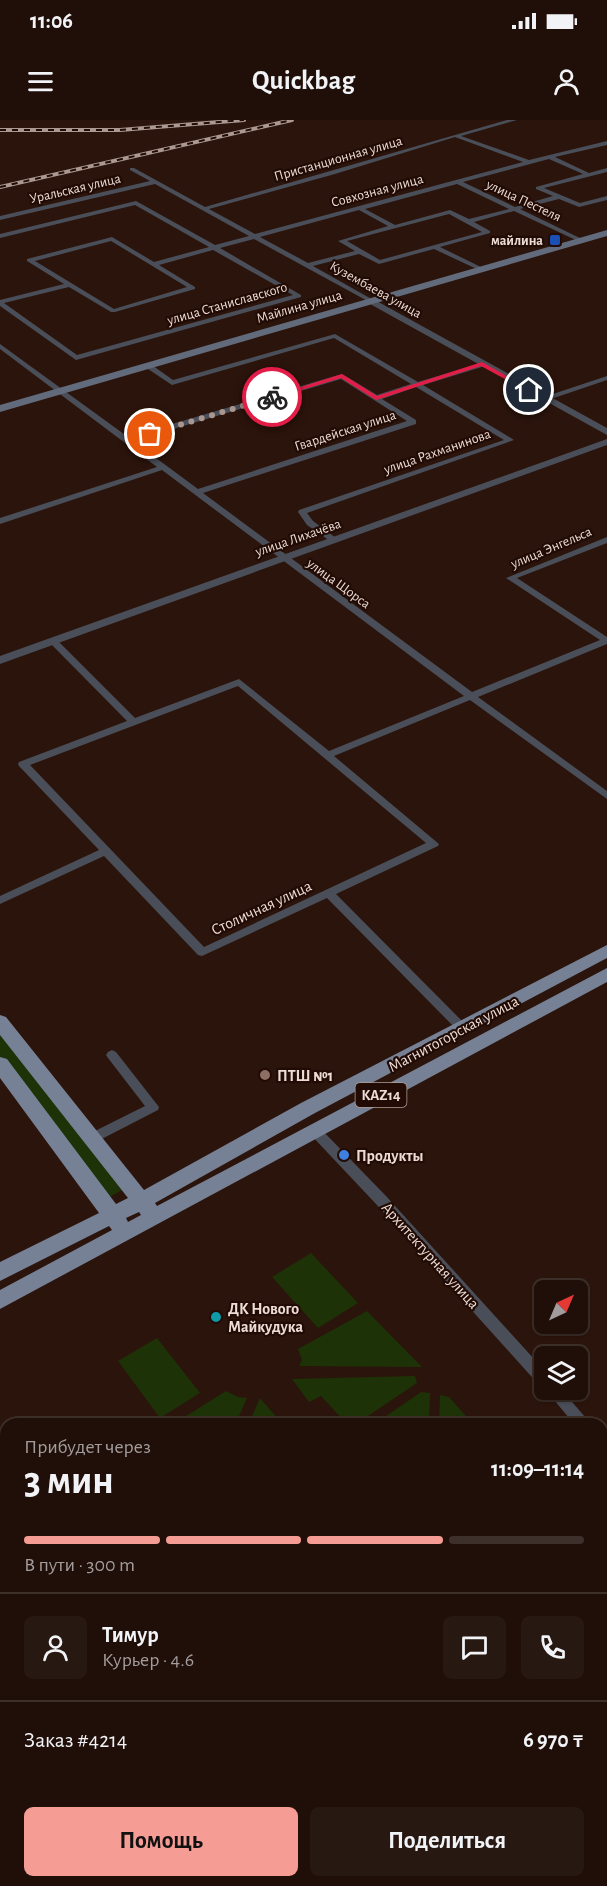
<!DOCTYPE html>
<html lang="ru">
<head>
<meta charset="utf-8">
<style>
  body { margin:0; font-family:"Alegreya Sans",sans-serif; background:#281812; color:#f1f3f6; height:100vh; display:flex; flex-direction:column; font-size:22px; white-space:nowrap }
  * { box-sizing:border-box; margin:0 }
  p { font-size:20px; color:#a29c9c }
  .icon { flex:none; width:33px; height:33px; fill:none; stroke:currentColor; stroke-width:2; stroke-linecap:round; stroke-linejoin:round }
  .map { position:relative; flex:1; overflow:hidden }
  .details { position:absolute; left:0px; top:1298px; width:608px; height:470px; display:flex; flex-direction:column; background:#200f08; border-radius:18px 18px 0 0; box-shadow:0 2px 4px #0004,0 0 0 2px #3d2f29 }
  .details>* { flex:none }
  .needle { width:39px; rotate:44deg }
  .fabs { position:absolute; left:534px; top:1160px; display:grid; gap:12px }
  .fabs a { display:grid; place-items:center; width:54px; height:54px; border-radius:9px; background:#200f08; box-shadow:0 2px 4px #0004,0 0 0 2px #3d2f29; font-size:30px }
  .pin { position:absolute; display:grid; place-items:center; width:51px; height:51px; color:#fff; margin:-26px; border:3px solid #fff; border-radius:50%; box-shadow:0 2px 6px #0007 }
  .courier { position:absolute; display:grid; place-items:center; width:60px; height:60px; margin:-30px; border:4px solid #e11d48; border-radius:50%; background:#fff; color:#222; box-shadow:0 2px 8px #0007 }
  .headline em { font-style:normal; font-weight:600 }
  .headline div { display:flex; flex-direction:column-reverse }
  .headline { display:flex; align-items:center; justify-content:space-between; height:102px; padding:0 24px }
  h1 { font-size:39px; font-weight:600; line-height:45px }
  .bar { display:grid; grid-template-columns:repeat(4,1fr); gap:9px 6px; align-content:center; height:72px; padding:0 24px }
  .bar i { height:8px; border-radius:4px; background:#3d2f29 }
  .bar .active { background:#f59c94 }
  .bar p { grid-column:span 4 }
  .line { display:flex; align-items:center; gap:15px; padding:0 24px; border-top:2px solid #3d2f29 }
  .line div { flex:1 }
  .round { display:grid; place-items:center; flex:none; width:63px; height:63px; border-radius:9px; background:#281812 }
  .button { display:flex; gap:12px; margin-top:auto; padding:12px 24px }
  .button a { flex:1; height:69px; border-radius:9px; background:#f59c94; color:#111; font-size:24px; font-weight:600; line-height:69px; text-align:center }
  .button a+a { background:#281812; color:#f1f3f6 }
  .status { display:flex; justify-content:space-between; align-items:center; height:42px; padding:0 30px; background:#200f08; direction:ltr }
  .status svg { height:16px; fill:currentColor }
  header { display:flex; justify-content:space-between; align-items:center; height:78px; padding:0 24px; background:#200f08; font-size:27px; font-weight:600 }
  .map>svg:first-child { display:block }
</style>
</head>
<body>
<div class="status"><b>11:06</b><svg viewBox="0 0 49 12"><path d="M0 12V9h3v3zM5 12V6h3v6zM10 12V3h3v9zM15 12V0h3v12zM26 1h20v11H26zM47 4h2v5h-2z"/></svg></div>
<header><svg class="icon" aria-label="menu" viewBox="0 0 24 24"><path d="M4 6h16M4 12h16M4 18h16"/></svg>Quickbag<svg class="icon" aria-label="person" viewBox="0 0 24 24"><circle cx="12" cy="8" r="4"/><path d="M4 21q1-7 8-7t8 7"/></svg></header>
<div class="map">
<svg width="607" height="1766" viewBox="0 0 607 1766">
  <rect width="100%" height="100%" fill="#2b140b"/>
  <path fill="#1e3207" d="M0,911L124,1069L108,1078L0,938Z
    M311,1133L358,1183L318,1208L272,1157Z
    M367,1191L422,1247L299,1246L302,1240L298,1229Z
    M157,1218L200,1273L160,1298L118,1241Z
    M415,1256L417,1263L356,1304L346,1303L321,1276L309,1282L292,1259Z
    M226,1271L238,1277L247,1278L236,1303H175Z
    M421,1272L430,1273L429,1303H376Z
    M440,1275L449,1277L472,1303H439Z
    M260,1278L279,1300L274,1303H249Z"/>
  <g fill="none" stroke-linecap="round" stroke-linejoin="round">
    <path fill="#494e58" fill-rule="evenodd" d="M507,0H517L461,16L529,40L607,21V25L555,37L589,53L607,48V52L544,68L580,83L607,76V80L579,87L559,79L520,89L584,120V122H580L514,91L474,102L490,111V113L440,127L485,149V151H481L434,129L379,144L359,134L313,146L375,181V183L373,184L254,119L220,128L301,175V177L76,240L0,186V180L64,164L27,141V139L112,117L154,142L209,127L135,85L0,118V114L136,81L215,125L249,116L155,64L0,100V96L150,61L130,50V48H134L205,87ZM455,17L523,42L255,114L209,89L335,54ZM549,39L583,54L536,67V69L553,76L515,87L463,62ZM457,64L509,89L469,99L450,90L395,105L365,89ZM359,90L388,106L338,121L355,131L308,143L260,117ZM449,94L482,112L380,140L347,121ZM111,121L187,167L114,189L35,141ZM213,130L293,175L77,235L4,183L69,167L111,192H115L195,169V167L159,145Z
      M335,214L418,262L485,242V246L423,265L514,320L307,393L313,401L336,418L337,420L333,423L307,405L298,392L299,390L504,320L416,267L382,279L416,300V304L203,373L472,572L600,520L506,458L607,417V423L517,458L607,517V524L478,577L607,671V679L470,580L334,636L439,724L438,726L336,774L466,905L468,908L466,911H458L327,778L202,836L198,835L104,736L0,784V776L99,730L19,646L18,644L19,642L127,601L50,523V519H56L135,598L239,559L329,631L464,576L162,350L0,404V398L157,347L0,229V224L128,317L342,254L377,275L411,264L334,218L172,265L142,245L149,243L173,260ZM341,259L407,301L198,369L133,321ZM238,566L426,723L204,827L30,645Z
      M607,256V260L548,280L541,278Z
      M112,930L116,932L159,987L158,990L92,1024L87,1023L86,1019L87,1015L145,986L108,938L106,935L108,932Z
      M315,1006L320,1008L386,1076L544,1250V1266L539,1265L376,1084L310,1014L309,1011L310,1008Z
      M545,1269H561L591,1304H574Z
      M602,1315L607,1317V1335L602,1333Z
      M607,1430V1448L602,1450V1433Z
      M602,1679L607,1681V1704L602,1702Z
      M144,1761H166L164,1766H142Z"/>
    <path fill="#494e58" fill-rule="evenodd" d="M373,179L607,308V315L370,184V180Z
      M607,319V325L0,544V536Z"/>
    <path fill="#626b7b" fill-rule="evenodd" d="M607,110V116L0,292V285Z"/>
    <path fill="#768196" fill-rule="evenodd" d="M607,825V838L315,993L155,1083L157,1086L607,848V862L0,1189V1170L112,1110L109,1106L0,1161V1142L99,1093L0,958V937L7,939L116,1084L128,1078L0,915V895L6,897L144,1070L301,983ZM139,1092L141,1095L128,1102L126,1098Z"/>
    <g stroke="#ab9891" stroke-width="4">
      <path id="rail" d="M0,10H120L244,0
        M0,67L292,0"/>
    </g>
    <use href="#rail" stroke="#210b04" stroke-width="2" stroke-dasharray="6" stroke-linecap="butt"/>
  </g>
  <path fill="#e11d48" d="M482,242L532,270L527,271L481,246L376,280L341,258L275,278L269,277L342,254L377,276Z"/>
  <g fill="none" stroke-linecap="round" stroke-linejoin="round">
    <path stroke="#a9968f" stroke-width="6" stroke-dasharray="0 10.8" d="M150,314L272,277"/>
  </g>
  <rect fill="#1a4fb4" stroke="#210b04" stroke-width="2" x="549" y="114" width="12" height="12" rx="3"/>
  <circle fill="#8d6e63" stroke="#210b04" stroke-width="2" cx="265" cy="955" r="6"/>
  <circle fill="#3f7fe0" stroke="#210b04" stroke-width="2" cx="344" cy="1035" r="6"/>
  <circle fill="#0f9aa8" stroke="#210b04" stroke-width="2" cx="216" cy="1197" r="6"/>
  <g text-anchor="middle" stroke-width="4.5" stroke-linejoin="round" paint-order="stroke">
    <g font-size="14" fill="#eddcd6" stroke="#210b04">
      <text transform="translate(338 38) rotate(-16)" y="5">Пристанционная улица</text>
      <text transform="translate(75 68) rotate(-13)" y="5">Уральская улица</text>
      <text transform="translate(377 70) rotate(-15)" y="5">Совхозная улица</text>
      <text transform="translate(524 80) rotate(25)" y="5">улица Пестеля</text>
      <text transform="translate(376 169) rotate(29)" y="5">Кузембаева улица</text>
      <text transform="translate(227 183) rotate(-16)" y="5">улица Станиславского</text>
      <text transform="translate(299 186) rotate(-16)" y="5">Майлина улица</text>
      <text transform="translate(345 310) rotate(-18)" y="5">Гвардейская улица</text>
      <text transform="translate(437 331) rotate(-19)" y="5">улица Рахманинова</text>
      <text transform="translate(298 417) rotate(-19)" y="5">улица Лихачёва</text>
      <text transform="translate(551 427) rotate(-23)" y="5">улица Энгельса</text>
      <text transform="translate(339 463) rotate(36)" y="5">улица Щорса</text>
    </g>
    <g font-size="14" font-weight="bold" fill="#eddcd6" stroke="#210b04" text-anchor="end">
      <text x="543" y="125">майлина</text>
    </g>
    <rect fill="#210b04" stroke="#b09d97" stroke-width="1.5" x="355.5" y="963" width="51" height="24" rx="4.5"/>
    <g font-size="15" font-weight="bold" fill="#eddcd6">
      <text x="381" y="980">KAZ14</text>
    </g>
    <g font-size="16" fill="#eddcd6" stroke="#210b04">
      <text transform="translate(261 787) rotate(-25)" y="6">Столичная улица</text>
      <text transform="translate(453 913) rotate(-28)" y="6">Магнитогорская улица</text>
      <text transform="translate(431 1135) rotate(48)" y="6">Архитектурная улица</text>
    </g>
    <g font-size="16" font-weight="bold" fill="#eddcd6" stroke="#210b04" text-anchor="start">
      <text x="277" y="961">ПТШ №1</text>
      <text x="356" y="1041">Продукты</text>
      <text x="228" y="1194">ДК Нового<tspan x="228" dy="18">Майкудука</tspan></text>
    </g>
  </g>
</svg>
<div class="fabs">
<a><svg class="needle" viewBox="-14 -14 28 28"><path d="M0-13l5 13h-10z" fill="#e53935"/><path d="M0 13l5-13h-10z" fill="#a29c9c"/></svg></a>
<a><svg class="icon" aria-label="layers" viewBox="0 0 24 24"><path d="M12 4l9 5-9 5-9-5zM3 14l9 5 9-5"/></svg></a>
</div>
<div class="pin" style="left:150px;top:314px;background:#ea580c"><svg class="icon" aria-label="bag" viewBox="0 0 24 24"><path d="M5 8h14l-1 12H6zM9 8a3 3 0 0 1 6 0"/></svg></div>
<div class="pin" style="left:529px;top:270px;background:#1f2937"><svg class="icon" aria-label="home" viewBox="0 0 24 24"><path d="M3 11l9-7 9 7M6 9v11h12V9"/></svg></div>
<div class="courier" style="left:272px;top:277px"><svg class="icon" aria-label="bike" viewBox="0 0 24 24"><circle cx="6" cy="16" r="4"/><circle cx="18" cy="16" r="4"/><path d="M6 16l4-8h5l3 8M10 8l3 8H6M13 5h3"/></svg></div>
<section class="details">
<div class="headline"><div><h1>3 мин</h1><p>Прибудет через</p></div><em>11:09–11:14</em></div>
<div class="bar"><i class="active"></i><i class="active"></i><i class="active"></i><i></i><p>В пути · 300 m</p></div>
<div class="line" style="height:108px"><a class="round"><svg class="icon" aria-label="person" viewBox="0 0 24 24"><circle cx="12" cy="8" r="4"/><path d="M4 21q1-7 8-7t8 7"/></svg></a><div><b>Тимур</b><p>Курьер · 4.6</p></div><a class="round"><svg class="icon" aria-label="chat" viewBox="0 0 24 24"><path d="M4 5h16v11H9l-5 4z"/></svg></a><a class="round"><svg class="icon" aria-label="phone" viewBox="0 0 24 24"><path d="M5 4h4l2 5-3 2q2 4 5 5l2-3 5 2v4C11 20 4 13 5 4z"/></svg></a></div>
<div class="line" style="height:78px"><div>Заказ #4214</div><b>6 970 ₸</b></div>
<div class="button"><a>Помощь</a><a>Поделиться</a></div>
</section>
</div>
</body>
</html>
